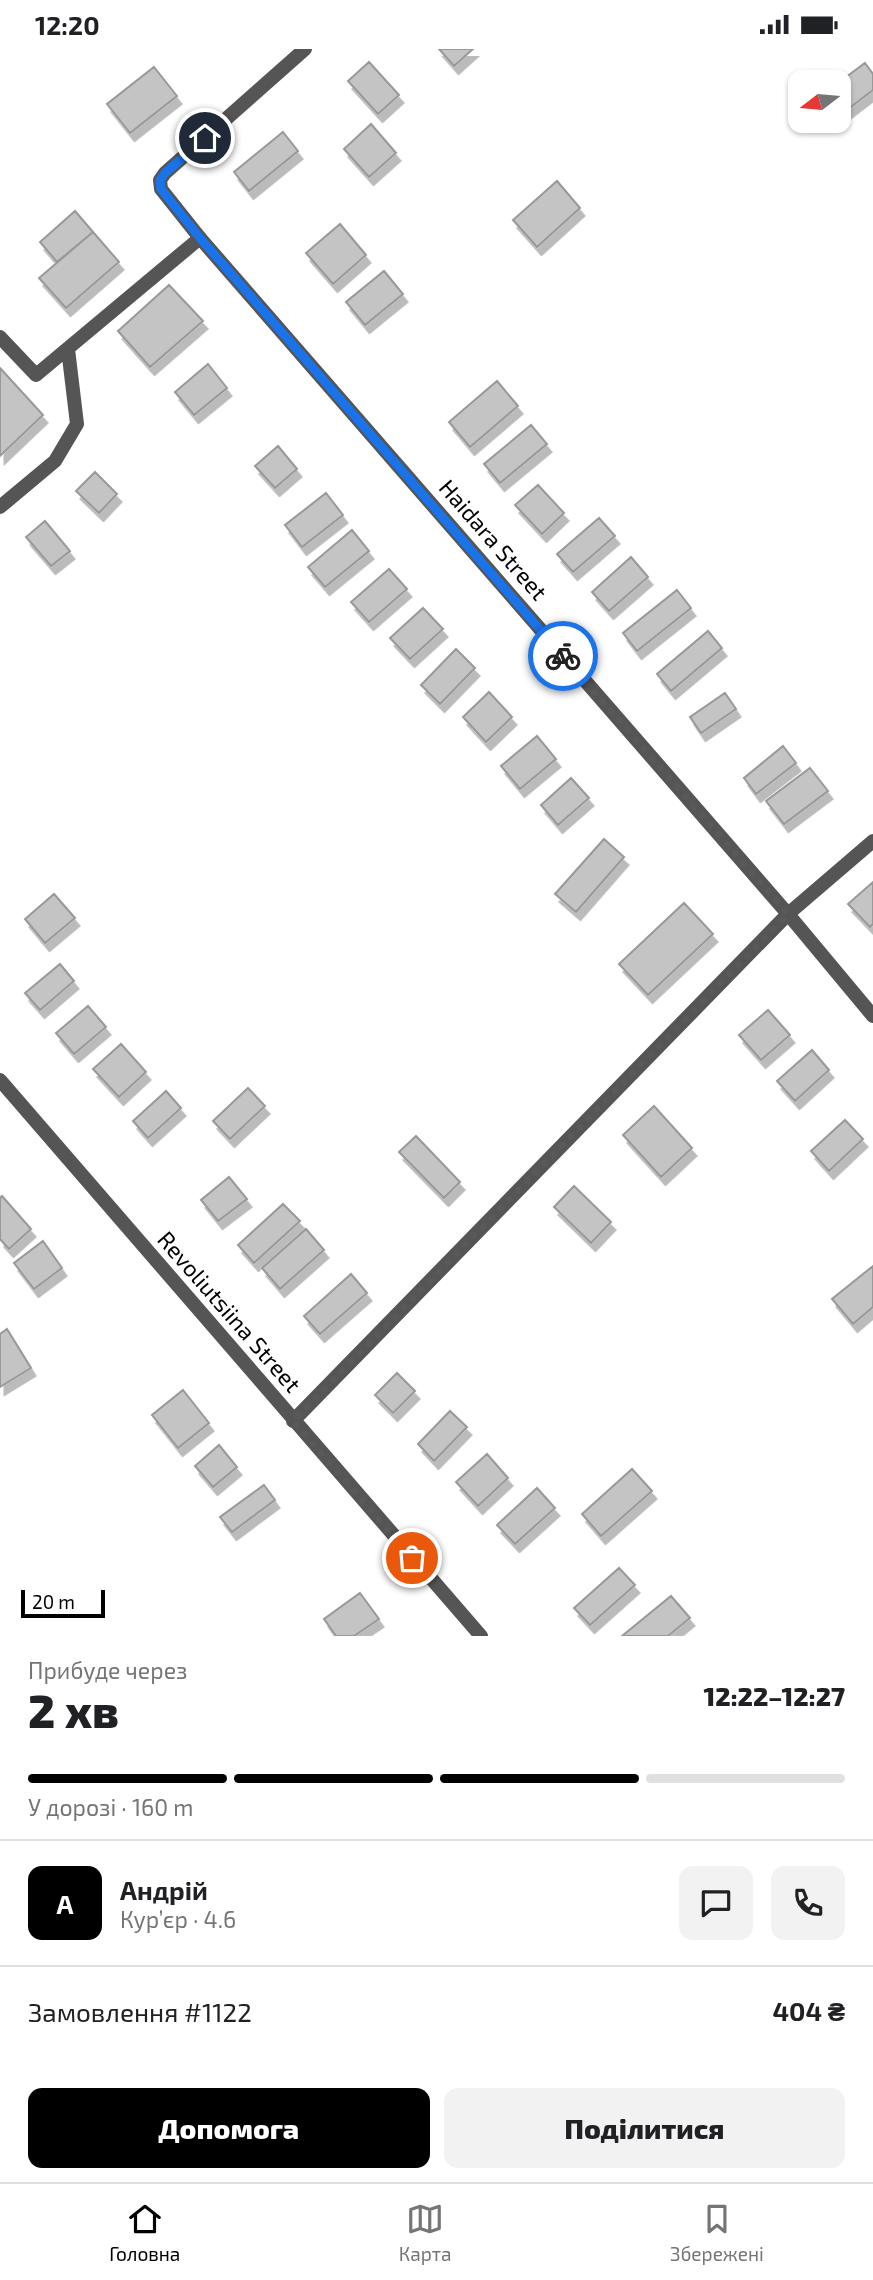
<!DOCTYPE html>
<html lang="uk">
<head>
<meta charset="utf-8">
<style>
  body { margin:0; font-family:"Exo 2",sans-serif; background:#f2f2f2; color:#202124; height:100vh; display:flex; flex-direction:column; font-size:26px; white-space:nowrap }
  * { box-sizing:border-box; margin:0 }
  p { font-size:23px; color:#757577 }
  .icon { flex:none; width:38px; height:38px; fill:none; stroke:currentColor; stroke-width:2; stroke-linecap:round; stroke-linejoin:round }
  .map { position:relative; height:1587px; overflow:hidden }
  .panel { display:flex; flex-direction:column; background:#fff; flex:1 }
  .panel>* { flex:none }
  .needle { width:46px; rotate:254deg }
  .controls { position:absolute; left:788px; top:21px; display:grid; gap:14px }
  .controls a { display:grid; place-items:center; width:63px; height:63px; border-radius:14px; background:#fff; box-shadow:0 2px 5px #0004; font-size:35px }
  .scale { position:absolute; left:21px; bottom:18px; width:84px; box-sizing:border-box; padding-left:7px; border:4px solid #000; border-top:0; font-size:19px; line-height:24px; white-space:nowrap; color:#000; -webkit-text-stroke:5px #fff; paint-order:stroke }
  .pin { position:absolute; display:grid; place-items:center; width:60px; height:60px; color:#fff; margin:-30px; border:4px solid #fff; border-radius:50%; box-shadow:0 2px 7px #0007 }
  .courier { position:absolute; display:grid; place-items:center; width:70px; height:70px; margin:-35px; border:5px solid #1a73e8; border-radius:50%; background:#fff; color:#222; box-shadow:0 2px 9px #0007 }
  .headline em { font-style:normal; font-weight:800 }
  .headline div { display:flex; flex-direction:column-reverse }
  .headline { display:flex; align-items:center; justify-content:space-between; height:119px; padding:0 28px }
  h1 { font-size:46px; font-weight:800; line-height:52px }
  .bar { display:grid; grid-template-columns:repeat(4,1fr); gap:10px 7px; align-content:center; height:84px; padding:0 28px }
  .bar i { height:9px; border-radius:5px; background:#e0e0e0 }
  .bar .active { background:#000 }
  .bar p { grid-column:span 4 }
  .line { display:flex; align-items:center; gap:18px; padding:0 28px; border-top:2px solid #e0e0e0 }
  .line div { flex:1 }
  .round { display:grid; place-items:center; flex:none; width:74px; height:74px; border-radius:14px; background:#f2f2f2 }
  .primary-button { display:flex; gap:14px; margin-top:auto; padding:14px 28px }
  .primary-button a { flex:1; height:80px; border-radius:14px; background:#000; color:#fff; font-size:28px; font-weight:800; line-height:80px; text-align:center }
  .primary-button a+a { background:#f2f2f2; color:#202124 }
  .status { display:flex; justify-content:space-between; align-items:center; height:49px; padding:0 35px; background:#fff; direction:ltr }
  .status svg { height:19px; fill:currentColor }
  .tab-bar { display:flex; justify-content:space-around; align-items:center; height:98px; border-top:2px solid #e0e0e0; background:#fff; font-size:19px; color:#757577 }
  .tab-bar a { display:grid; justify-items:center; gap:4px }
  .tab-bar .active { color:#000 }
  .map>svg:first-child { display:block }
</style>
</head>
<body>
<div class="status"><b>12:20</b><svg viewBox="0 0 49 12"><path d="M0 12V9h3v3zM5 12V6h3v6zM10 12V3h3v9zM15 12V0h3v12zM26 1h20v11H26zM47 4h2v5h-2z"/></svg></div>
<div class="map">
<svg width="873" height="1587" viewBox="0 0 873 1587">
  <defs>
    <filter id="shadow"><feDropShadow dx="4.5" dy="8" stdDeviation="0" flood-color="#0004"/></filter>
  </defs>
  <rect width="100%" height="100%" fill="#fff"/>
  <path fill="#c4c4c4" stroke="#999" stroke-width="2" filter="url(#shadow)" d="M439,0H473L454,17Z
    M369,13L399,46L378,65L348,32Z
    M865,14L873,25V41L839,67L838,34Z
    M154,18L177,47L130,84L107,55Z
    M371,75L396,104L369,128L344,100Z
    M283,83L298,102L249,142L234,123Z
    M557,132L580,159L537,198L513,171Z
    M75,162L93,183L57,213L40,193Z
    M340,175L366,206L333,235L306,204Z
    M93,183L119,213L66,259L39,229Z
    M384,222L403,245L365,276L346,253Z
    M169,236L203,272L150,318L118,282Z
    M208,315L227,339L194,366L175,343Z
    M0,319L43,366L0,407Z
    M497,332L518,357L470,398L449,373Z
    M531,376L547,395L500,434L484,415Z
    M278,397L297,420L275,439L255,417Z
    M95,423L117,445L99,464L76,442Z
    M538,436L564,464L542,485L515,456Z
    M326,444L343,466L302,498L285,476Z
    M599,469L615,487L573,523L557,505Z
    M45,472L70,502L51,517L26,488Z
    M352,481L369,502L325,538L308,518Z
    M631,508L648,528L609,562L592,543Z
    M389,520L407,540L369,573L351,553Z
    M677,541L691,559L637,602L623,584Z
    M423,559L443,580L410,610L390,589Z
    M708,582L722,599L671,642L657,625Z
    M456,600L475,619L440,655L421,636Z
    M489,643L512,668L486,693L463,668Z
    M725,644L736,660L701,684L690,668Z
    M537,687L556,710L520,740L501,717Z
    M783,697L796,714L756,745L744,729Z
    M810,719L828,742L784,775L766,752Z
    M571,729L589,749L558,776L541,756Z
    M604,790L624,808L576,863L555,845Z
    M873,833V875L870,878L848,855Z
    M54,845L75,869L45,894L25,870Z
    M684,854L713,885L648,946L619,915Z
    M60,915L74,932L40,961L25,944Z
    M88,957L106,978L74,1005L56,984Z
    M768,961L790,986L761,1011L739,986Z
    M121,995L146,1023L119,1048L93,1020Z
    M812,1001L829,1021L795,1052L777,1032Z
    M248,1039L265,1057L230,1090L213,1072Z
    M166,1042L181,1059L148,1089L133,1072Z
    M654,1057L692,1099L661,1128L623,1086Z
    M845,1071L863,1090L829,1122L811,1102Z
    M416,1087L460,1133L444,1149L399,1103Z
    M229,1128L247,1150L218,1172L201,1151Z
    M574,1137L611,1173L591,1194L554,1158Z
    M2,1147L31,1180L9,1200L0,1190V1149Z
    M283,1155L300,1172L254,1214L238,1196Z
    M306,1180L324,1201L280,1240L262,1219Z
    M43,1192L62,1219L34,1240L14,1214Z
    M873,1217V1258L853,1275L832,1250Z
    M351,1225L367,1244L320,1285L304,1267Z
    M7,1280L31,1319L0,1338V1285Z
    M397,1324L415,1342L393,1364L375,1346Z
    M183,1341L209,1374L178,1399L152,1366Z
    M450,1362L467,1378L434,1412L418,1395Z
    M219,1396L237,1418L213,1438L195,1417Z
    M487,1405L508,1429L478,1457L456,1433Z
    M632,1420L652,1442L601,1487L582,1465Z
    M264,1436L275,1451L232,1483L220,1468Z
    M537,1439L555,1459L515,1495L497,1476Z
    M619,1519L635,1536L590,1576L574,1559Z
    M360,1544L379,1570L354,1587H336L324,1570Z
    M671,1547L690,1569L668,1587H622Z"/>
  <g fill="none" stroke-linecap="round" stroke-linejoin="round">
    <path stroke="#555" stroke-width="14" d="M0,288L36,326L200,189
      M0,458L55,412L77,375L68,300
      M0,1031L481,1587
      M293,1372L788,865"/>
    <path stroke="#555" stroke-width="14" d="M305,0L165,124L160,131L161,140L200,189L788,865L873,967
      M788,865L873,792"/>
  </g>
  <g fill="none" stroke-linecap="round" stroke-linejoin="round">
    <path stroke="#595959" stroke-width="7" stroke-dasharray="0 12.6" d="M412,1509L293,1372L788,865L563,607"/>
    <path stroke="#1a73e8" stroke-width="9" d="M205,89L165,124L160,131L161,140L200,189L563,607"/>
  </g>
  <g text-anchor="middle" stroke-width="5" stroke-linejoin="round" paint-order="stroke">
    <g font-size="23" fill="#000" stroke="#fff">
      <text transform="translate(493 491) rotate(49)" y="8">Haidara Street</text>
      <text transform="translate(229 1263) rotate(49)" y="8">Revoliutsiina Street</text>
    </g>
  </g>
</svg>
<div class="controls">
<a><svg class="needle" viewBox="-14 -14 28 28"><path d="M0-13l5 13h-10z" fill="#e53935"/><path d="M0 13l5-13h-10z" fill="#757577"/></svg></a>
</div>
<div class="scale">20 m</div>
<div class="pin" style="left:412px;top:1509px;background:#ea580c"><svg class="icon" aria-label="bag" viewBox="0 0 24 24"><path d="M5 8h14l-1 12H6zM9 8a3 3 0 0 1 6 0"/></svg></div>
<div class="pin" style="left:205px;top:89px;background:#1f2937"><svg class="icon" aria-label="home" viewBox="0 0 24 24"><path d="M3 11l9-7 9 7M6 9v11h12V9"/></svg></div>
<div class="courier" style="left:563px;top:607px"><svg class="icon" aria-label="bike" viewBox="0 0 24 24"><circle cx="6" cy="16" r="4"/><circle cx="18" cy="16" r="4"/><path d="M6 16l4-8h5l3 8M10 8l3 8H6M13 5h3"/></svg></div>
</div>
<section class="panel">
<div class="headline"><div><h1>2 хв</h1><p>Прибуде через</p></div><em>12:22–12:27</em></div>
<div class="bar"><i class="active"></i><i class="active"></i><i class="active"></i><i></i><p>У дорозі · 160 m</p></div>
<div class="line" style="height:126px"><b class="round" style="background:#000;color:#fff">А</b><div><b>Андрій</b><p>Кур’єр · 4.6</p></div><a class="round"><svg class="icon" aria-label="chat" viewBox="0 0 24 24"><path d="M4 5h16v11H9l-5 4z"/></svg></a><a class="round"><svg class="icon" aria-label="phone" viewBox="0 0 24 24"><path d="M5 4h4l2 5-3 2q2 4 5 5l2-3 5 2v4C11 20 4 13 5 4z"/></svg></a></div>
<div class="line" style="height:91px"><div>Замовлення #1122</div><b>404 ₴</b></div>
<div class="primary-button"><a>Допомога</a><a>Поділитися</a></div>
</section>
<nav class="tab-bar">
<a class="active"><svg class="icon" aria-label="home" viewBox="0 0 24 24"><path d="M3 11l9-7 9 7M6 9v11h12V9"/></svg>Головна</a>
<a><svg class="icon" aria-label="map" viewBox="0 0 24 24"><path d="M3 6l6-2 6 2 6-2v14l-6 2-6-2-6 2zM9 4v14M15 6v14"/></svg>Карта</a>
<a><svg class="icon" aria-label="saved" viewBox="0 0 24 24"><path d="M7 4h10v16l-5-4-5 4z"/></svg>Збережені</a>
</nav>
</body>
</html>
